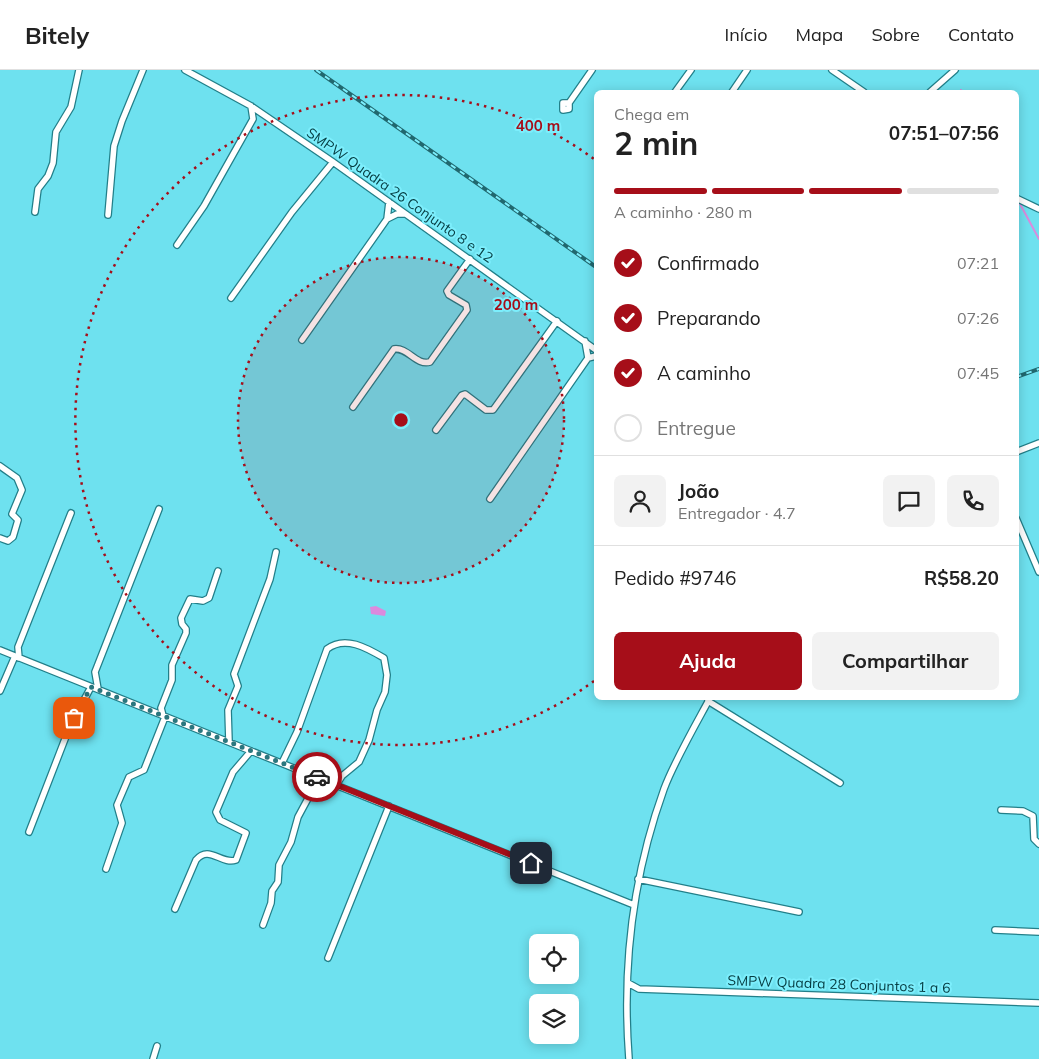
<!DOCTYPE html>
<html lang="pt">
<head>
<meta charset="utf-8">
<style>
  body { margin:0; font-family:Mulish,sans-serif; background:#f2f2f2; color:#222; height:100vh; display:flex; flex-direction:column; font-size:19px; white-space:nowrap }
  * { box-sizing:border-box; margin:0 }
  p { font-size:16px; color:#767676 }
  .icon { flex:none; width:28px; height:28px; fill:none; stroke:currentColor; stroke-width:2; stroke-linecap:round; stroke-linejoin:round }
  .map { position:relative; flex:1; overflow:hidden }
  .details { position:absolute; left:594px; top:20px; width:425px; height:610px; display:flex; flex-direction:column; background:#fff; border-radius:8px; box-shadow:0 2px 12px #0003 }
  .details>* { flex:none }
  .tools { position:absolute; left:529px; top:864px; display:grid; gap:10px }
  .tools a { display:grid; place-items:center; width:50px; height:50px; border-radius:8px; background:#fff; box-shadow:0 2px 12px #0003; font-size:25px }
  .pin { position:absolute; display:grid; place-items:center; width:42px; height:42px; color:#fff; margin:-21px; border-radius:10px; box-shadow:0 2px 8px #0006 }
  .courier { position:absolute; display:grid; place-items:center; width:50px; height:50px; margin:-25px; border:4px solid #a60e19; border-radius:50%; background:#fff; color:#222; box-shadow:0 1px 6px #0007 }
  .summary em { font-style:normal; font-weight:700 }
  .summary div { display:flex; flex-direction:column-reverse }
  .summary { display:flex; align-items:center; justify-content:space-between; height:85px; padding:0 20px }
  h1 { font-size:32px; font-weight:700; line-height:38px }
  .bar { display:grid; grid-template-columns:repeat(4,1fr); gap:8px 5px; align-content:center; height:60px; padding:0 20px }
  .bar i { height:6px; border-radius:4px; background:#e0e0e0 }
  .bar .current { background:#a60e19 }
  .bar p { grid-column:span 4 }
  .line { display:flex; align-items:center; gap:12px; padding:0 20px; border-top:1px solid #e0e0e0 }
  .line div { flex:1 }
  .round { display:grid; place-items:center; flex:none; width:52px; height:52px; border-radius:8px; background:#f2f2f2 }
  ol { padding:0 20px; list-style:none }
  li { display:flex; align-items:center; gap:15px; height:55px }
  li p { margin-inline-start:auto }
  li .icon { padding:5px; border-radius:50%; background:#a60e19; color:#fff; stroke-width:4 }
  li:last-child { color:#767676 }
  li i { width:28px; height:28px; border:2px solid #e0e0e0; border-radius:50% }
  .button { display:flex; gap:10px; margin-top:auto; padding:10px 20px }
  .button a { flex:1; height:58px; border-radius:8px; background:#a60e19; color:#fff; font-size:20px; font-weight:700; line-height:58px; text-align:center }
  .button a+a { background:#f2f2f2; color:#222 }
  header { display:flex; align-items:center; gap:30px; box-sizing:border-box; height:70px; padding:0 25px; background:#fff; border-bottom:1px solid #e0e0e0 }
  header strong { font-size:24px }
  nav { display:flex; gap:28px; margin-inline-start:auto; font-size:18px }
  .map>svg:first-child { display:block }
</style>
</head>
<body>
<header>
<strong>Bitely</strong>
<nav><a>Início</a><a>Mapa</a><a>Sobre</a><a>Contato</a></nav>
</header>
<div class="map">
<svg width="1039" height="989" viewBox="0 0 1039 989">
  <rect width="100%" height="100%" fill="#6ee1ef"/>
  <path fill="#db8add" d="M376,536L386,541L385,546L371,544L370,537Z"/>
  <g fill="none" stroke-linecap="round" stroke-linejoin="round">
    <path stroke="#db8add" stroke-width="2" d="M961,20L962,22
      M1019,132L1039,169"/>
    <g stroke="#227f89" stroke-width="8">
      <path id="minor" d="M185,0L251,36L333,92L596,280
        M832,0L864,22
        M675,22L691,0
        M732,22L747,0
        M930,22L955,0
        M569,33H563V40L569,39V33L592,0
        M1016,128L1039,139
        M35,142L38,119L48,106L53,93L56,62L71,37L79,0
        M108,145L114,76L122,51L143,0
        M387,149L397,144H405
        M177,175L204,136L253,49L251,36
        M231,228L292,142L333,92
        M302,270L387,149L389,132
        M585,271L588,288
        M353,337L394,279C408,277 416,296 430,292L467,240L466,235L449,225L447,221L470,189
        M436,360L462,325L465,324L486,340H493L557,251
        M1016,382L1039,373
        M0,396L17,408L22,420L12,444L18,450L13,467L8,471L0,468
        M490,429L588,288L596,286
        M1016,448L1039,502
        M0,580L634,835
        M19,588L18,577L71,443
        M98,619L95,602L159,439
        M0,621L15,586
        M708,631L840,713
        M163,646L161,638L172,610V595L186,563V559L182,554L181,548L190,529L203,531L209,528L218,501
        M229,672L228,640L238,616L234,604L270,509L276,482
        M282,693L297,662L327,579C345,565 367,578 384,588L387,605L385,622L377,640L369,670L359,692L342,706L337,714
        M1001,740L1023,741L1033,746L1034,769L1039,774
        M29,762L70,656L91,617
        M106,799L122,753L117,735L129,707L144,700L165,647
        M638,809L799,842
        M175,839L196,790C209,774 221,795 236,790L246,763L220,750L216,742L233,702L251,681
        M263,855L271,833L272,821L278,812L279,795L291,772L298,747L319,708
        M995,860L1039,862
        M328,888L389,736
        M628,913L639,919L1039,933
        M153,989L157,976
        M629,989C622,898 633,805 664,719C674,692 696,654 710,628"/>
    </g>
    <use href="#minor" stroke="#fff" stroke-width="5.5"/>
    <g stroke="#21686f" stroke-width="4">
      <path id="rail" d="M316,0L596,197
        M1016,307L1039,299"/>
    </g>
    <use href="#rail" stroke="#7ceefc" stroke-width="2" stroke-dasharray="5.5" stroke-linecap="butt"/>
  </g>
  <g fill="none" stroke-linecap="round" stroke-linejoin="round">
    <path stroke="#2a767e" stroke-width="5" stroke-dasharray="0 9" d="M74,648L91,617L317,707"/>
    <path stroke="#a60e19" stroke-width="6" d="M317,707L531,793"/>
  </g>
  <circle cx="401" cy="350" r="163" fill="#a60e19" fill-opacity=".12"/>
  <g fill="none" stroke="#a60e19" stroke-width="2.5" stroke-dasharray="2.5 5">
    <circle cx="401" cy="350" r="163"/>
    <path d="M594 611A325 325 0 1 1 594 89"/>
  </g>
  <g text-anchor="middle" stroke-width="4" stroke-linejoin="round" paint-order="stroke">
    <g font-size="14" fill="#053c41" stroke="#7ceefc">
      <text transform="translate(400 125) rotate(35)" y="5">SMPW Quadra 26 Conjunto 8 e 12</text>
      <text transform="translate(839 914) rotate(2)" y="5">SMPW Quadra 28 Conjuntos 1 a 6</text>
    </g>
  </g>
  <circle cx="401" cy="350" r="8" fill="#a60e19" stroke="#7ceefc" stroke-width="2.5"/>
  <g font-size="15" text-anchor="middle" font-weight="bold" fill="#a60e19" stroke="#7ceefc" stroke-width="4" stroke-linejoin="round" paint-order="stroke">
    <text x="538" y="61">400 m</text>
    <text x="516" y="240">200 m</text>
  </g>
</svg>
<div class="tools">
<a><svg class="icon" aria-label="locate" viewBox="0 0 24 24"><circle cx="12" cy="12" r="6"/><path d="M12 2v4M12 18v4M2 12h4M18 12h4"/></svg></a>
<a><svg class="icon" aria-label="layers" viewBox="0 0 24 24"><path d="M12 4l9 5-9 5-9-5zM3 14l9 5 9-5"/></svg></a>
</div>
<div class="pin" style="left:74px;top:648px;background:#ea580c"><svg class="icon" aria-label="bag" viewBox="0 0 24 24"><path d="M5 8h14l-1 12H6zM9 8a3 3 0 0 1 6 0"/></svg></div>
<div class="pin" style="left:531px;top:793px;background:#1f2937"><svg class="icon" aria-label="home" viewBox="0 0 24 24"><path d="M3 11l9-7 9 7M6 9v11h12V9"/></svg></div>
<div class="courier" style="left:317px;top:707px"><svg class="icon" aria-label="car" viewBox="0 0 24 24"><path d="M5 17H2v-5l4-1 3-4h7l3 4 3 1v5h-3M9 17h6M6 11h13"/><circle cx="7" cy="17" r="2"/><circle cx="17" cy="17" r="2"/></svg></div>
<section class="details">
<div class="summary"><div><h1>2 min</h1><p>Chega em</p></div><em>07:51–07:56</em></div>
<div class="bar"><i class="current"></i><i class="current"></i><i class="current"></i><i></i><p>A caminho · 280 m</p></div>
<ol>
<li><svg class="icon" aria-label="check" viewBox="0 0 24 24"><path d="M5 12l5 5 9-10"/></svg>Confirmado<p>07:21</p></li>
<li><svg class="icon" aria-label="check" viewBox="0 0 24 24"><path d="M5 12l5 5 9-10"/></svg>Preparando<p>07:26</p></li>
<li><svg class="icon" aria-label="check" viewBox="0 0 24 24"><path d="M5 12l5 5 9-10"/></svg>A caminho<p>07:45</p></li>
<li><i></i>Entregue</li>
</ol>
<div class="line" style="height:90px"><a class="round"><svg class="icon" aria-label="person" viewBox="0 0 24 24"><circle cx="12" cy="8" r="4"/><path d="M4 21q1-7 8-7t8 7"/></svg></a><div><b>João</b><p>Entregador · 4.7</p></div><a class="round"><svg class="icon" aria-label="chat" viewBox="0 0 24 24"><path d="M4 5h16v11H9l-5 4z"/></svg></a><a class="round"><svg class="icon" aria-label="phone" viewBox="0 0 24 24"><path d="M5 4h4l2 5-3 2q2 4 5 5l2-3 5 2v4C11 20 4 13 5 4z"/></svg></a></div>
<div class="line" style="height:65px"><div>Pedido #9746</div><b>R$58.20</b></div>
<div class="button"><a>Ajuda</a><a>Compartilhar</a></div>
</section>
</div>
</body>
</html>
